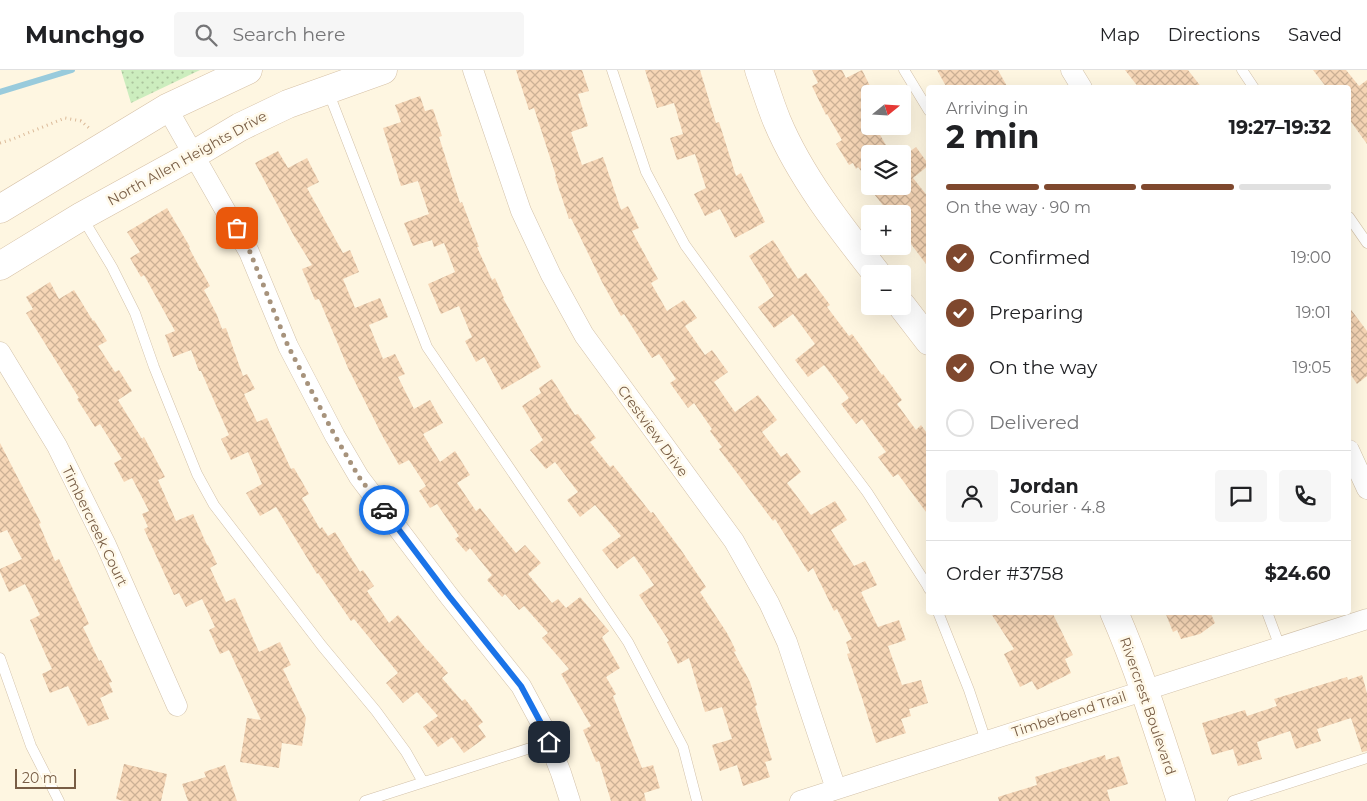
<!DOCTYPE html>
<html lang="en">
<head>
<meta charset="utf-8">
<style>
  body { margin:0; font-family:Montserrat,sans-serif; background:#f6f6f6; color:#202124; height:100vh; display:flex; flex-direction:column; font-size:19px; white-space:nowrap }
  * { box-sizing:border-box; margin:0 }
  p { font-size:16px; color:#757577 }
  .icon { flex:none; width:28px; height:28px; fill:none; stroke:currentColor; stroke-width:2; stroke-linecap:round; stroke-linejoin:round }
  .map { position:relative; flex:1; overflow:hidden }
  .side { position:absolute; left:926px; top:15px; width:425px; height:530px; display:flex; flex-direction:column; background:#fff; border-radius:5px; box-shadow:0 5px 20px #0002 }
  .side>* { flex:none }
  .needle { width:32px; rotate:72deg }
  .buttons { position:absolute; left:861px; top:15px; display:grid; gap:10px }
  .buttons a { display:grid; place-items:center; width:50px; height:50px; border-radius:5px; background:#fff; box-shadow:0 5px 20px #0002; font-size:25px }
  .scale { position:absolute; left:15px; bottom:12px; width:61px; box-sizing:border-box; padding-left:5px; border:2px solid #785d45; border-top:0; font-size:14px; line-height:18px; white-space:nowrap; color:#785d45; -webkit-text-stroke:4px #fff9e9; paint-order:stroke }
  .pin { position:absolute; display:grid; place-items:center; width:42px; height:42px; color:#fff; margin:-21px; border-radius:10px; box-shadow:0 2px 8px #0006 }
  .courier { position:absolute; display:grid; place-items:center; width:50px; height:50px; margin:-25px; border:4px solid #1a73e8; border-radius:50%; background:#fff; color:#222; box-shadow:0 1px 6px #0007 }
  .headline em { font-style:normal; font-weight:700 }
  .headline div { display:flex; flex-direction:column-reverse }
  .headline { display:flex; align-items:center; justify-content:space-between; height:85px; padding:0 20px }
  h1 { font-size:32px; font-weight:700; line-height:38px }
  .bar { display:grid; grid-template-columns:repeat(4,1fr); gap:8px 5px; align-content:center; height:60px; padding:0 20px }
  .bar i { height:6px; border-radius:4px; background:#e0e0e0 }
  .bar .current { background:#7f482e }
  .bar p { grid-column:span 4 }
  .line { display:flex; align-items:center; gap:12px; padding:0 20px; border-top:1px solid #e0e0e0 }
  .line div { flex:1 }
  .round { display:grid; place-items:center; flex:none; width:52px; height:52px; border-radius:5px; background:#f6f6f6 }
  ol { padding:0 20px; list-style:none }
  li { display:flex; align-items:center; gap:15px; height:55px }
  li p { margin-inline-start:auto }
  li .icon { padding:5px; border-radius:50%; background:#7f482e; color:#fff; stroke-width:4 }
  li:last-child { color:#757577 }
  li i { width:28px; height:28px; border:2px solid #e0e0e0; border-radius:50% }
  header { display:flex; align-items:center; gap:30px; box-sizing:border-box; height:70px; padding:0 25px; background:#fff; border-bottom:1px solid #e0e0e0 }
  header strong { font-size:24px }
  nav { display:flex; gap:28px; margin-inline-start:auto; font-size:18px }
  .search { width:350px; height:45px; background:#f6f6f6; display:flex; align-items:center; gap:12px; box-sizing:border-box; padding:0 18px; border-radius:5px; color:#757577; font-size:19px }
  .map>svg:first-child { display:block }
</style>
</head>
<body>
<header>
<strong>Munchgo</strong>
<div class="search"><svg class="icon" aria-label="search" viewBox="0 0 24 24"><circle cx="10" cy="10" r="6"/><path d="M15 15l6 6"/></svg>Search here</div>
<nav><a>Map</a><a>Directions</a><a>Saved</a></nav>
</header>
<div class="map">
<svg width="1367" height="731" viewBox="0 0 1367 731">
  <defs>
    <pattern id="park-dots" width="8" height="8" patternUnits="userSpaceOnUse" patternTransform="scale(1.25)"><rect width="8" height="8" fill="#ccedbe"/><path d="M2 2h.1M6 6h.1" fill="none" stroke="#aac39c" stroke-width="1.8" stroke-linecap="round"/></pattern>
    <pattern id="building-cross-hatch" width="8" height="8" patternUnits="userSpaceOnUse" patternTransform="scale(1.25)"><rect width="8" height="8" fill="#f6d6b6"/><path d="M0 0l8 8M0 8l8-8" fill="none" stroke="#ccb196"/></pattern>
  </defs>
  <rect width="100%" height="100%" fill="#fef6e1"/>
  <path fill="url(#park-dots)" d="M121,0H200L131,33Z"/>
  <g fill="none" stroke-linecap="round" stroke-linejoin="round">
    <path stroke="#99cbdc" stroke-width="6" d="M0,22L72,0"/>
  </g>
  <path fill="url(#building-cross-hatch)" d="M516,0H582L589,21L578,24L588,56L571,62L582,95L603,87L621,140L628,136L639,158L632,161L658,209L651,213L667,241L684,230L697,248L685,256L705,285L712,280L728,302L714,312L735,342L758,325L777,350L762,362L781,387L787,383L801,402L787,413L811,445L835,431L847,450L831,460L854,496L865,491L877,515L861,522L878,557L899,550L906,570L888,576L902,615L921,610L928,633L909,639L911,646L901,649L906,663L876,673L862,628L847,584L850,583L846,572L852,569L837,539L834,541L813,498L808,502L775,449L773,451L719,379L722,377L710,361L712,359L694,333L688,338L670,313L676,309L659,284L652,288L624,244L621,246L602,212L571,148L569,149L555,107L556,106L534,38L529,40Z
    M645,0H700L716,53L719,52L736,106L741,103L765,152L735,168L720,139L705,146L694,124L706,118L695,84L677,90L670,68L683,64L674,33L657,38Z
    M812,0H842L846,8L862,0L873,22L870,23V56H875L891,84H870V112L858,97L856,99L853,93L849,95L836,74L842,70L827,44L826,45L812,16L818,13Z
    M937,0H998L1008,18H947Z
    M1125,0H1188L1202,18H1139Z
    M1313,0H1346L1359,16L1367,10V74L1349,49V18H1327Z
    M420,26L425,41L433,39L442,66L439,67L460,133L462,132L479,177H477L492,210L495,208L504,228H503L541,297L502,320L484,287L476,292L465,271L472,267L459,236L441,244L428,214L455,202L444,173L434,177L432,170L413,176L404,153L429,144L418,111L401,116L383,58L401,52L395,35Z
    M916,77L929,95L913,108L929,128V198L905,166H906L902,161V144H890L874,124L884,116H902V87Z
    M278,81L288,98L307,88L319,112L307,118L343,183L350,180L359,202L343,209L355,238L380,228L388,247L369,255L383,289L395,284L405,304L398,307L414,339L430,330L443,353L423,364L440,392L455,381L470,405L457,413L476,441L480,438L516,483L525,475L541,493L528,504L552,533L558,529L566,538L580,527L609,561L602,567L620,598L606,607L616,624L613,626L642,698L653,695L660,718L644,723L646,731H611L599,691L596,692L583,660L591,656L561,604L569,599L542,568L548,563L524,536L519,540L505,524L502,527L487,510L492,505L470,478L466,482L455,469L459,466L437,434L430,438L419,421L426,416L409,390L399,395L383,367L348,298L319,229L315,230L302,199L312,195L294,166L255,93Z
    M167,138L190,177L189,178L210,216L204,220L217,245L222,259L226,258L243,306L247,304L255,319L244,324L257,352L267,348L291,399L294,398L309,424L302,428L320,459L322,457L328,466L335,462L360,502L363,500L374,516L367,521L389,553L398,545L428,581V580L448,603L442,608L462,631L465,629L483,652L478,656L486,667L464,683L452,667L438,677L423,657L438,646L417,622L403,633L386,613L398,603L354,549L351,551L347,545L318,503L317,504L276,437L260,446L246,423L262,414L248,382L231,390L221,369L229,365L201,301H199L191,280L173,287L165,265L175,261L144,205L141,207L130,188L140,182L127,162Z
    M773,170L798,209L806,203L830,235L827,237L849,266L852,264L882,305L883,304L902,330L897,334L916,360L921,355L929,366V446L898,404L893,407L878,387L886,382L862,349L856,354L841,334L849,328L824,295L808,307L795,290L815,274L793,244L774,258L758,237L774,226L749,186Z
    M50,212L59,229L74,220L93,251L94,250L107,271L98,276L115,302L119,300L132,321L118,330L142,369L144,367L165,407L158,410L176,451L193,444L207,475H208L217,494L210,498L226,532L235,528L259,582L280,572L291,595L283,599L306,648L302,676L282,673L279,698L240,692L247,648L261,650L229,580L220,584L209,560L215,557L202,529L186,537L179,523L174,525L144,459L148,457L142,444L149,441L132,408L124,412L114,393L122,389L100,354L95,357L77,329L79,328L26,243L33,239L26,227Z
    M1349,237L1367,261V306L1357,314L1349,302Z
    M552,309L575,345L578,344L596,368L590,372L610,397L613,395L651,443L653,442L681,480L706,517L700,522L727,563L736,581L734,582L750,612L757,635L755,636L772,690L765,692L770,707L743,716L737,695L720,701L712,675L732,669L722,637L705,642L689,588L678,594L667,572L669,571L639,525L654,515L634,486L617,499L602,480L621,466L595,435L580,447L567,430L578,422L555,392L546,399L530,380L543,370L522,336L541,323L539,318Z
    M0,373L41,453L39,454L55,491L59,489L89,554L83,557L99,591L101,590L112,612L109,613L113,622L100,628L109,649L88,656L68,616L50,623L42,604L52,599L30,550L40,545L25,514L9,522L0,502V499L22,489L7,460L0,463Z
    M990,542H1052L1073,585L1065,589L1071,603L1037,620L1032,611L1020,617L1004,584L1014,579Z
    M1165,542H1214L1211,544L1215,553L1200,564L1181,569L1177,560L1173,562Z
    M1362,605L1367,623V681L1362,682L1351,648L1317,659L1321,671L1296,679L1290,661L1257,672L1262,689L1238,696L1233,679L1212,685L1202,653L1245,640L1247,646L1277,636L1274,629L1347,607L1348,610Z
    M1105,685L1106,690L1119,686L1128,714L1107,720L1110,731H999L998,727L1037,715L1035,707Z
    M124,694L167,704L161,731H124L116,729Z
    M225,695L237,731H188L182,714L206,707L204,702Z"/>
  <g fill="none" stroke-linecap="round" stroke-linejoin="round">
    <g stroke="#d2c1a9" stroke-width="11">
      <path id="lane" d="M612,0L646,102L685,175L783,310L867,422L927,515L929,519
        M904,0L929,41
        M1242,0L1254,18
        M328,21L427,277L628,572L683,677L697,731
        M82,147L112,197L135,243L154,297L197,404L214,435L322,576L376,641L406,682L423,712
        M1349,147L1367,173
        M938,542L969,620L986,671
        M1267,542L1280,577
        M0,588L31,676L59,731
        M365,731L549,672
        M1233,731L1367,688"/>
    </g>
    <g stroke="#d2c1a9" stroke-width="21">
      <path id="street" d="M473,0L521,141L551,205L584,265L734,471L769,533L787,572L836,719
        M1071,0L1082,18
        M167,38L249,182L288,276L335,366L359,407L449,526L521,616L543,657L561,703L570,731
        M0,282L57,376L106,475L177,636
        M1349,380L1367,419
        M800,731L1367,549"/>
    </g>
    <g stroke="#d6c1a6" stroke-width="29">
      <path id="secondary" d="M759,0C765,17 770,34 777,51C800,106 840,157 877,204
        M0,139L167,38L248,0
        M0,196L82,146L193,85L240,57L288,34L383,0
        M902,236L929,271
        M1114,542C1141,604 1160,667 1181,731"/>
    </g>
    <path stroke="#dbba99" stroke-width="3" stroke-dasharray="1 4" stroke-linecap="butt" d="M0,73L13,69L65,48L81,51L89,58"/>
    <use href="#lane" stroke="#fff" stroke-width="10"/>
    <use href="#street" stroke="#fff" stroke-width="20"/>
    <use href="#secondary" stroke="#fff" stroke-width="28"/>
  </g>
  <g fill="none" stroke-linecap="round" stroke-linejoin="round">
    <path stroke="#a7937c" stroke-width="5" stroke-dasharray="0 9" d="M237,158L250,182L288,276L335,366L359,407L384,440"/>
    <path stroke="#1a73e8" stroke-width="6" d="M384,440L449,526L521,616L543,657L549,672"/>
  </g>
  <g text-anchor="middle" stroke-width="5" stroke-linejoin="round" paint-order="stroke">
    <g font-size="14" fill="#785d45" stroke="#fff9e9">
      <text transform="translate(187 88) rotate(-29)" y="5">North Allen Heights Drive</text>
      <text transform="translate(653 361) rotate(54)" y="5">Crestview Drive</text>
      <text transform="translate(95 456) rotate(64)" y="5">Timbercreek Court</text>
      <text transform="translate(1148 636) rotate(71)" y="5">Rivercrest Boulevard</text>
      <text transform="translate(1069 644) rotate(-18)" y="5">Timberbend Trail</text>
    </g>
  </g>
</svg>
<div class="buttons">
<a><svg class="needle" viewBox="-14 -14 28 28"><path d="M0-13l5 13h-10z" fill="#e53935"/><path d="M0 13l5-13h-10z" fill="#757577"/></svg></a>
<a><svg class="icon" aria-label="layers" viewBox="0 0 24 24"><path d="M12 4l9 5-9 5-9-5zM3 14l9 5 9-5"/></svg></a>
<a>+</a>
<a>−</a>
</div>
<div class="scale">20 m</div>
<div class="pin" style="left:237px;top:158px;background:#ea580c"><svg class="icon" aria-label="bag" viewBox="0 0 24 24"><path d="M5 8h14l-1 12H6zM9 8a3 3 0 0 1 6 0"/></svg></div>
<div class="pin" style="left:549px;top:672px;background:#1f2937"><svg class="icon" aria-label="home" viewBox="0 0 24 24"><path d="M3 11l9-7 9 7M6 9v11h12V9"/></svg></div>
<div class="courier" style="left:384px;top:440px"><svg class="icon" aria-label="car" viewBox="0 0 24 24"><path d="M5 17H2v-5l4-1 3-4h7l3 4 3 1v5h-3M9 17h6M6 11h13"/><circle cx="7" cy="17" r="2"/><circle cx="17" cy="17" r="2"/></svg></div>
<section class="side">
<div class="headline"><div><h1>2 min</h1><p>Arriving in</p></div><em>19:27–19:32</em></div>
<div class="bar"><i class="current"></i><i class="current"></i><i class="current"></i><i></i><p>On the way · 90 m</p></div>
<ol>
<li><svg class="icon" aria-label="check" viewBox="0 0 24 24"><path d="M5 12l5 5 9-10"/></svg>Confirmed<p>19:00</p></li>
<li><svg class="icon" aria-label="check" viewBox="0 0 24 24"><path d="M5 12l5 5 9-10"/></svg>Preparing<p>19:01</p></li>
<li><svg class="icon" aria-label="check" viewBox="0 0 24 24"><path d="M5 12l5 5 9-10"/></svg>On the way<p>19:05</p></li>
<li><i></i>Delivered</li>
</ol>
<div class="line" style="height:90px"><a class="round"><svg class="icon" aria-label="person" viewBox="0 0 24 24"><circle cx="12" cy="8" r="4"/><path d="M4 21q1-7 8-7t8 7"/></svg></a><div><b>Jordan</b><p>Courier · 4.8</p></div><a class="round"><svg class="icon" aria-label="chat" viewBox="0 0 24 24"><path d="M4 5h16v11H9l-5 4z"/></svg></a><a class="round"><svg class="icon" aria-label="phone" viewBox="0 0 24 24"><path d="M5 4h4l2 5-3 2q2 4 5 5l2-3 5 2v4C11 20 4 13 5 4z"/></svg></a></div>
<div class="line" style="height:65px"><div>Order #3758</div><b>$24.60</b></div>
</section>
</div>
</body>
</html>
